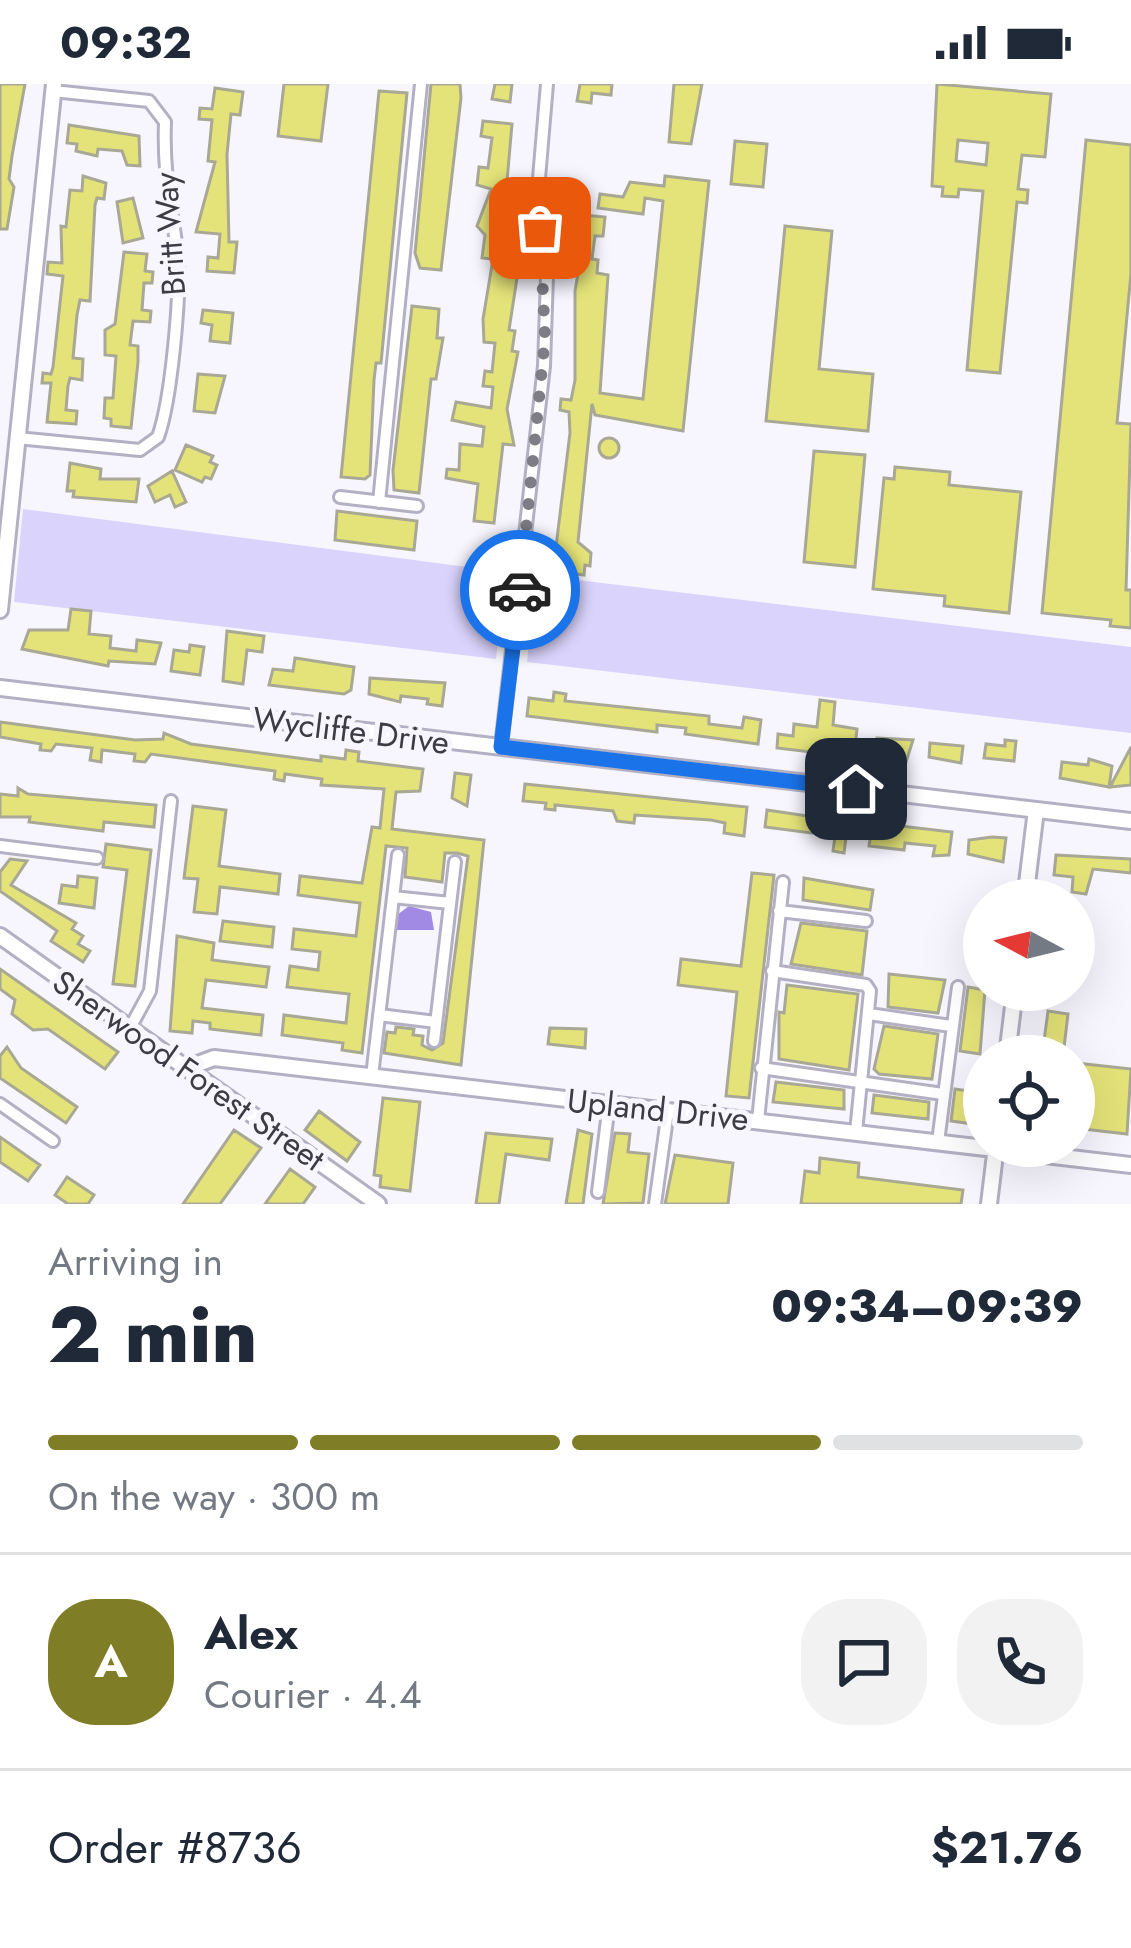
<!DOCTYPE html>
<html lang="en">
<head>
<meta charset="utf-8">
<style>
  body { margin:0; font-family:Jost,sans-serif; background:#f2f2f3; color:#1f2937; height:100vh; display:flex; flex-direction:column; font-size:45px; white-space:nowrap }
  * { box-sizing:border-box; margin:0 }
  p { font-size:39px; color:#747a83 }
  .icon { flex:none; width:66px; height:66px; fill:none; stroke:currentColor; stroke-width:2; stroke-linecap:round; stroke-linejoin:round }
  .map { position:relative; height:1120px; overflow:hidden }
  .side { display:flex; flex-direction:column; background:#fff; flex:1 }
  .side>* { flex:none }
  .needle { width:78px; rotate:277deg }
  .buttons { position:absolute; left:963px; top:795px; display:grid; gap:24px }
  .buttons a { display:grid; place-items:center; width:132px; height:132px; border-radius:50%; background:#fff; box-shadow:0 12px 48px #0002; font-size:60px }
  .pin { position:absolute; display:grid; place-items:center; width:102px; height:102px; color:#fff; margin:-51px; border-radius:24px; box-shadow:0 6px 18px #0006 }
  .courier { position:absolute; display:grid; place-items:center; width:120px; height:120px; margin:-60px; border:9px solid #1a73e8; border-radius:50%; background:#fff; color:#222; box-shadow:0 3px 15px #0007 }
  .head em { font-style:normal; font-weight:800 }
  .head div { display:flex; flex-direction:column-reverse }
  .head { display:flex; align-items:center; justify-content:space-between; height:204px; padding:0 48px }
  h1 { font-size:78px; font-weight:800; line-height:90px }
  .bar { display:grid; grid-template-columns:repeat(4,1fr); gap:18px 12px; align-content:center; height:144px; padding:0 48px }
  .bar i { height:15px; border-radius:9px; background:#e0e1e3 }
  .bar .current { background:#7f7d25 }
  .bar p { grid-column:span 4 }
  .line { display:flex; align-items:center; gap:30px; padding:0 48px; border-top:3px solid #e0e1e3 }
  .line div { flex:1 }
  .round { display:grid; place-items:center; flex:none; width:126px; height:126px; border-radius:48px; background:#f2f2f3 }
  .status { display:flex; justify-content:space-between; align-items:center; height:84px; padding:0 60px; background:#fff; direction:ltr }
  .status svg { height:33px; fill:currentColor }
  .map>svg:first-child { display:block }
</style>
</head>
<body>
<div class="status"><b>09:32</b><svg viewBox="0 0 49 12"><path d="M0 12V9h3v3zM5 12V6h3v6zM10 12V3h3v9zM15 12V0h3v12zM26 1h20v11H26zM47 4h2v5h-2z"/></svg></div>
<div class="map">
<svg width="1131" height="1120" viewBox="0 0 1131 1120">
  <rect width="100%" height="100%" fill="#f7f6fe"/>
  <path fill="#dad3fc" d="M23,425L506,488L496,575L14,518Z
    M536,491L1131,563V649L527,578Z"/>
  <path fill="#a08ae3" d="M409,822L431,828L434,846H395L397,831Z"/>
  <path fill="#e4e379" stroke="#a8a895" stroke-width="3" fill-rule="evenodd" d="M0,0H25L12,72L9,95L14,103L7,145H0Z
    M284,0H328L321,57L278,52Z
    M431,0H460L461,14L441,186L420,184L415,169Z
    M495,0H512L510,18L492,15Z
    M580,0H612L611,11L592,9L591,19L577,17Z
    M674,0H702L691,60L669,58Z
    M937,0L1051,10L1045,73L1022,71L1018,105L1028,106L1027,119L1017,118L1000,289L967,286L983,107L959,105L958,113L942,112L943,103L932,102ZM958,56L988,59L986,81L956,77Z
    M215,4L243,8L240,31L231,30L227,70L229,158H237L234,189L207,187L208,173L218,174L220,150L196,148L215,78L208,77L212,36L199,35L200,24L212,25Z
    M379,7L407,9L381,279H376L374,296L370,391L365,395L341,393Z
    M483,37L512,40L501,166L521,168L509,246L515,247L512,267L518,268L507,325L514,361L503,360L494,439L474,437L478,400L446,394L447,385L459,386L460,360L482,362L484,343L452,336L456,318L491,324L493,303L483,302L485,287L492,288L495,259L484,258L483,235L493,175L482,174L485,151L477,142L491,105L477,101L479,83L488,84L492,54L481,52Z
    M69,41L139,52L140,82L127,81L122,67L98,65L97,72L76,67L77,60L67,59Z
    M1086,56L1131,61V189L1117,339L1131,340L1126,506H1131V544L1110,542L1111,536L1042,529Z
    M735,57L767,60L763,103L731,100Z
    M83,92L106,99L104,115L97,114L95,121L90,217L80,216L77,231L73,274L83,275L82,296L70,294L68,302L66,326L77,327L76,340L47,338L51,299H42L43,289L51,290L53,283L63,192L47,190L48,178L62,179L61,142L66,143L70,106L82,107Z
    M665,92L709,97L683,347L595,331L592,320L578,458L591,469L590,482L585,481L584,491L553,487L570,349L569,328L560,326L561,315L571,316L575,296V207L582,166L568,165L572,130L605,133L603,152H595L592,175L598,176L597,189L608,191L600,309L643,315L663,117L645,114L643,130L598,124L600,110L623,113L630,98L664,102Z
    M133,114L143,154L123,159L117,118Z
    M785,142L832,147L819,285L873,290L868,347L766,337Z
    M124,168L147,170L145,187L153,188L152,199H144L142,226L151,227L150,238L133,237L130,261L138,262V278L131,344L111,342V335L104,334L105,314H113L116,272L105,271V246L115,240Z
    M412,222L439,225L437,254H443L436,295H431L419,409L394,406L393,386Z
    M203,226L233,229L230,259L210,257L212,241L201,239Z
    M198,290L225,292L215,329L194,327Z
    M599 364a10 10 0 1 1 20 0a10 10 0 1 1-20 0Z
    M186,361L213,372L210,378L217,381L211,395L205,393L202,398L175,386Z
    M814,367L865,371L855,483L804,478Z
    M70,379L101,385L100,395H139L136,418L73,413L74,407H67Z
    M895,383L950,388L949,401L1021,408L1009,529L944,522L945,512L873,505L884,394L894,395Z
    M172,387L186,418L175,423L170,411L155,418L148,402Z
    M337,427L417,437L414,466L335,456Z
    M71,525L91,527L89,550L111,552L110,564L136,567L137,556L161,559L155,580L109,577L108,582L22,565L29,546H68Z
    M227,547L264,552L262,568L247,566L243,600L223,597Z
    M190,561L204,563L200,591L171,587L174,566L189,568Z
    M295,574L354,583L351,606L344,610L269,601L273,585L293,587Z
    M370,594L445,599L442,622L427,620L428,615L401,612L400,618L369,610Z
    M554,608L566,610L565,617L709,632V640L742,644L744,633L761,636L758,660L685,650L686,644L657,641V648L527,632L529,614L553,617Z
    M820,616L835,618L833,641L857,645L854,673L777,664L778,650L793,652L794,640L817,643Z
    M0,638L135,656L163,655L164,649L191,660L321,677V672L345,675L346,666L359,668L358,677L423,685L420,707L396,708L392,745L484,756L461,981L384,969L387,948L395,949L396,943L414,945L413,951L423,952L422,961L432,966L443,959L468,772L457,769H445L442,798L405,793L407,764L386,762L362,969L342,966L343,959L282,951L284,931L346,939L349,910L287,903L290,882L318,886L320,868L292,865L294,845L356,852L360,819L298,811L300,792L362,799L372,743L380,744L384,705L321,701L322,695L285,690L284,697L274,695L275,687L151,670L145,678L134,677L135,670L102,666L101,678L90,676L92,664L56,660L51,667L40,666L41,660L0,653Z
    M877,654L913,656L906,678L875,668Z
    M1005,656L1016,657L1014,677L984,674L986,660L1005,662Z
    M930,659L963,662L961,679L929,673Z
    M1131,663V701L1110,703Z
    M1089,675L1112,682L1109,703L1060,694L1062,678L1088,681Z
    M455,689L471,691L467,722L452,714Z
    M525,700L747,723L744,752L724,749L725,739L711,736L635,731L634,739L617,737L613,727L555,721V726L545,725L546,719L523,717Z
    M18,704L28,710L156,721L154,743L104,738L103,747L29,738L30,733H0V710L18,712Z
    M193,722L226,726L219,782L280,790L278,810L220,803L217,830L194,828L198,795L184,794Z
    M767,726L848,738L844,769L833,767L835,752L765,743Z
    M892,741L952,748L949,771L933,772L935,762L905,759L904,766L869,762L871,749L890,752Z
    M992,753L1006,754L1003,778L968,770L969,756Z
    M106,760L151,766L135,902L113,900L127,786L103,783Z
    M1056,771L1131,775V789L1093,785L1086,810L1072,808L1073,793L1054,791Z
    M10,775L27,777L11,801L76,839L72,845L83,852L78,860L90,867L83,878L51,857L57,847L0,807V788Z
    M752,789L774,791L749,1014L726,1012L737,908L678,901L681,875L741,882Z
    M78,792L97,794L94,824L59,819L62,801L77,803Z
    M804,794L873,806L870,826L803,816Z
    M223,837L274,843L272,863L220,857Z
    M801,839L867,847L862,891L791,880Z
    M177,852L214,859L212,876L269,883L266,903L206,896L202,924L263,931L261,951L210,945V939L193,937L192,949L170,947Z
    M0,885L118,968L105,985L48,945L33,946L12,930L15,916L0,905Z
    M889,890L945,896L938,929L888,923Z
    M787,901L858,910L849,986L779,975V928L784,929Z
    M968,903L985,906L980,970L960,967Z
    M1048,927L1068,930L1063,972H1042Z
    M884,942L938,950L932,995L879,990L874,985Z
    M550,944L586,945L585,964L548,960Z
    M7,963L21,984L77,1023L66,1039L0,994V972Z
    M1076,979L1131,985L1127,1050L1074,1044Z
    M776,998L844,1006V1025L773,1018Z
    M955,1005L976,1008L973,1040L951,1037Z
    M874,1011L929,1018L928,1035L872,1029Z
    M383,1014L420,1018L410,1107L380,1103L381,1092L374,1091Z
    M319,1027L360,1058L347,1077L305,1046Z
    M234,1046L261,1064L220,1120H183Z
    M578,1046L592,1050L583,1120H566Z
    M486,1049L552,1055L549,1076L506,1070L499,1120H476Z
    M615,1049L630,1050L628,1068L649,1070L643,1119L603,1120Z
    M0,1053L40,1081L28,1097L0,1078Z
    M675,1071L733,1079L728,1120H665Z
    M820,1074L859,1079L858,1093L963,1106L961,1120H801L805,1087L819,1089Z
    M290,1085L315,1103L303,1120H265Z
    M67,1093L94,1111L88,1120H68L55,1111Z"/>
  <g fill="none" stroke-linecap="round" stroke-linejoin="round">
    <g stroke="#b4b0c3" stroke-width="16">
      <path id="street" d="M17,354L140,366L158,353C171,317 182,206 177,167C171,118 163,90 165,38L149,17L53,7
        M340,413L417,422
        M379,418L421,0
        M501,663L544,282L547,192L538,106L547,0
        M0,762L97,774
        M393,813L450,819
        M779,827L866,837
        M772,887L866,901L870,907L856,1048
        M869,930L951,942
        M379,931L436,938
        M130,944L150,907L171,717
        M434,957L455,778
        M761,984L943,1010
        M372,992L398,771
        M0,1020L53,1057
        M758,1036L783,798
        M938,1058L958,903
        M598,1108L609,1020
        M655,1120L668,1027"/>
    </g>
    <g stroke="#b4b0c3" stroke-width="20">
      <path id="secondary" d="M0,526L54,0
        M0,604L1131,737
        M1025,816L1036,726
        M0,852L378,1120
        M1007,972L1015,906
        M187,984L214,974L1131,1081
        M989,1120L996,1062"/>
    </g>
    <use href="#street" stroke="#fff" stroke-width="10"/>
    <use href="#secondary" stroke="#fff" stroke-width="14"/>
  </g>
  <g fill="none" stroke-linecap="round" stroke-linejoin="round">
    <path stroke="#7e7c84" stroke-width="12" stroke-dasharray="0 21.6" d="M520,506L545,254L540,144"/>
    <path stroke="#1a73e8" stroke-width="15" d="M520,506L501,663L856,705"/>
  </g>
  <g text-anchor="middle" stroke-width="10" stroke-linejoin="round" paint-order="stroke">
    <g font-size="33" fill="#3d3b43" stroke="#f7f6fe">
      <text transform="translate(169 150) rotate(-94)" y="12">Britt Way</text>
      <text transform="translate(351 646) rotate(7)" y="12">Wycliffe Drive</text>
      <text transform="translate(189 986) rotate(35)" y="12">Sherwood Forest Street</text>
      <text transform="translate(658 1025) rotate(6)" y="12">Upland Drive</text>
    </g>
  </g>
</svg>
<div class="buttons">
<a><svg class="needle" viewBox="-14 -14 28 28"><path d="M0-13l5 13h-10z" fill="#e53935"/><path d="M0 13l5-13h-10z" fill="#747a83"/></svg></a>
<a><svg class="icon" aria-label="locate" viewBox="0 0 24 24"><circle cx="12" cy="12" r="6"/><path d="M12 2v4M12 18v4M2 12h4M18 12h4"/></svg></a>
</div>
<div class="pin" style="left:540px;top:144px;background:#ea580c"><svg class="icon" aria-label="bag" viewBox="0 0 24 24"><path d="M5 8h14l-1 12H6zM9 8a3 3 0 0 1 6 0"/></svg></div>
<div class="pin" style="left:856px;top:705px;background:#1f2937"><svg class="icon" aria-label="home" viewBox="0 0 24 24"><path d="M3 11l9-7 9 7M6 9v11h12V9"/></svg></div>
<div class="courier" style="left:520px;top:506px"><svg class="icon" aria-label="car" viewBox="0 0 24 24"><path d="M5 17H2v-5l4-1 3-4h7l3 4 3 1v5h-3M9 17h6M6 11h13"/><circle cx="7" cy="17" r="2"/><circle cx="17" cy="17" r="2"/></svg></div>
</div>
<section class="side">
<div class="head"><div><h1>2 min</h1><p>Arriving in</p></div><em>09:34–09:39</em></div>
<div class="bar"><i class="current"></i><i class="current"></i><i class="current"></i><i></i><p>On the way · 300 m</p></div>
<div class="line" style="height:216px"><b class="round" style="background:#7f7d25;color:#fff">A</b><div><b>Alex</b><p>Courier · 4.4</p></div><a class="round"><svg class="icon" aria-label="chat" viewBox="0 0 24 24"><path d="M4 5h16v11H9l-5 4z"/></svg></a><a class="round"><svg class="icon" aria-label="phone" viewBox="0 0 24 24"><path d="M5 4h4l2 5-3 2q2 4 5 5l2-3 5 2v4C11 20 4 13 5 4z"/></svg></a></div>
<div class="line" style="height:156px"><div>Order #8736</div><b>$21.76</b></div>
</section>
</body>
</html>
